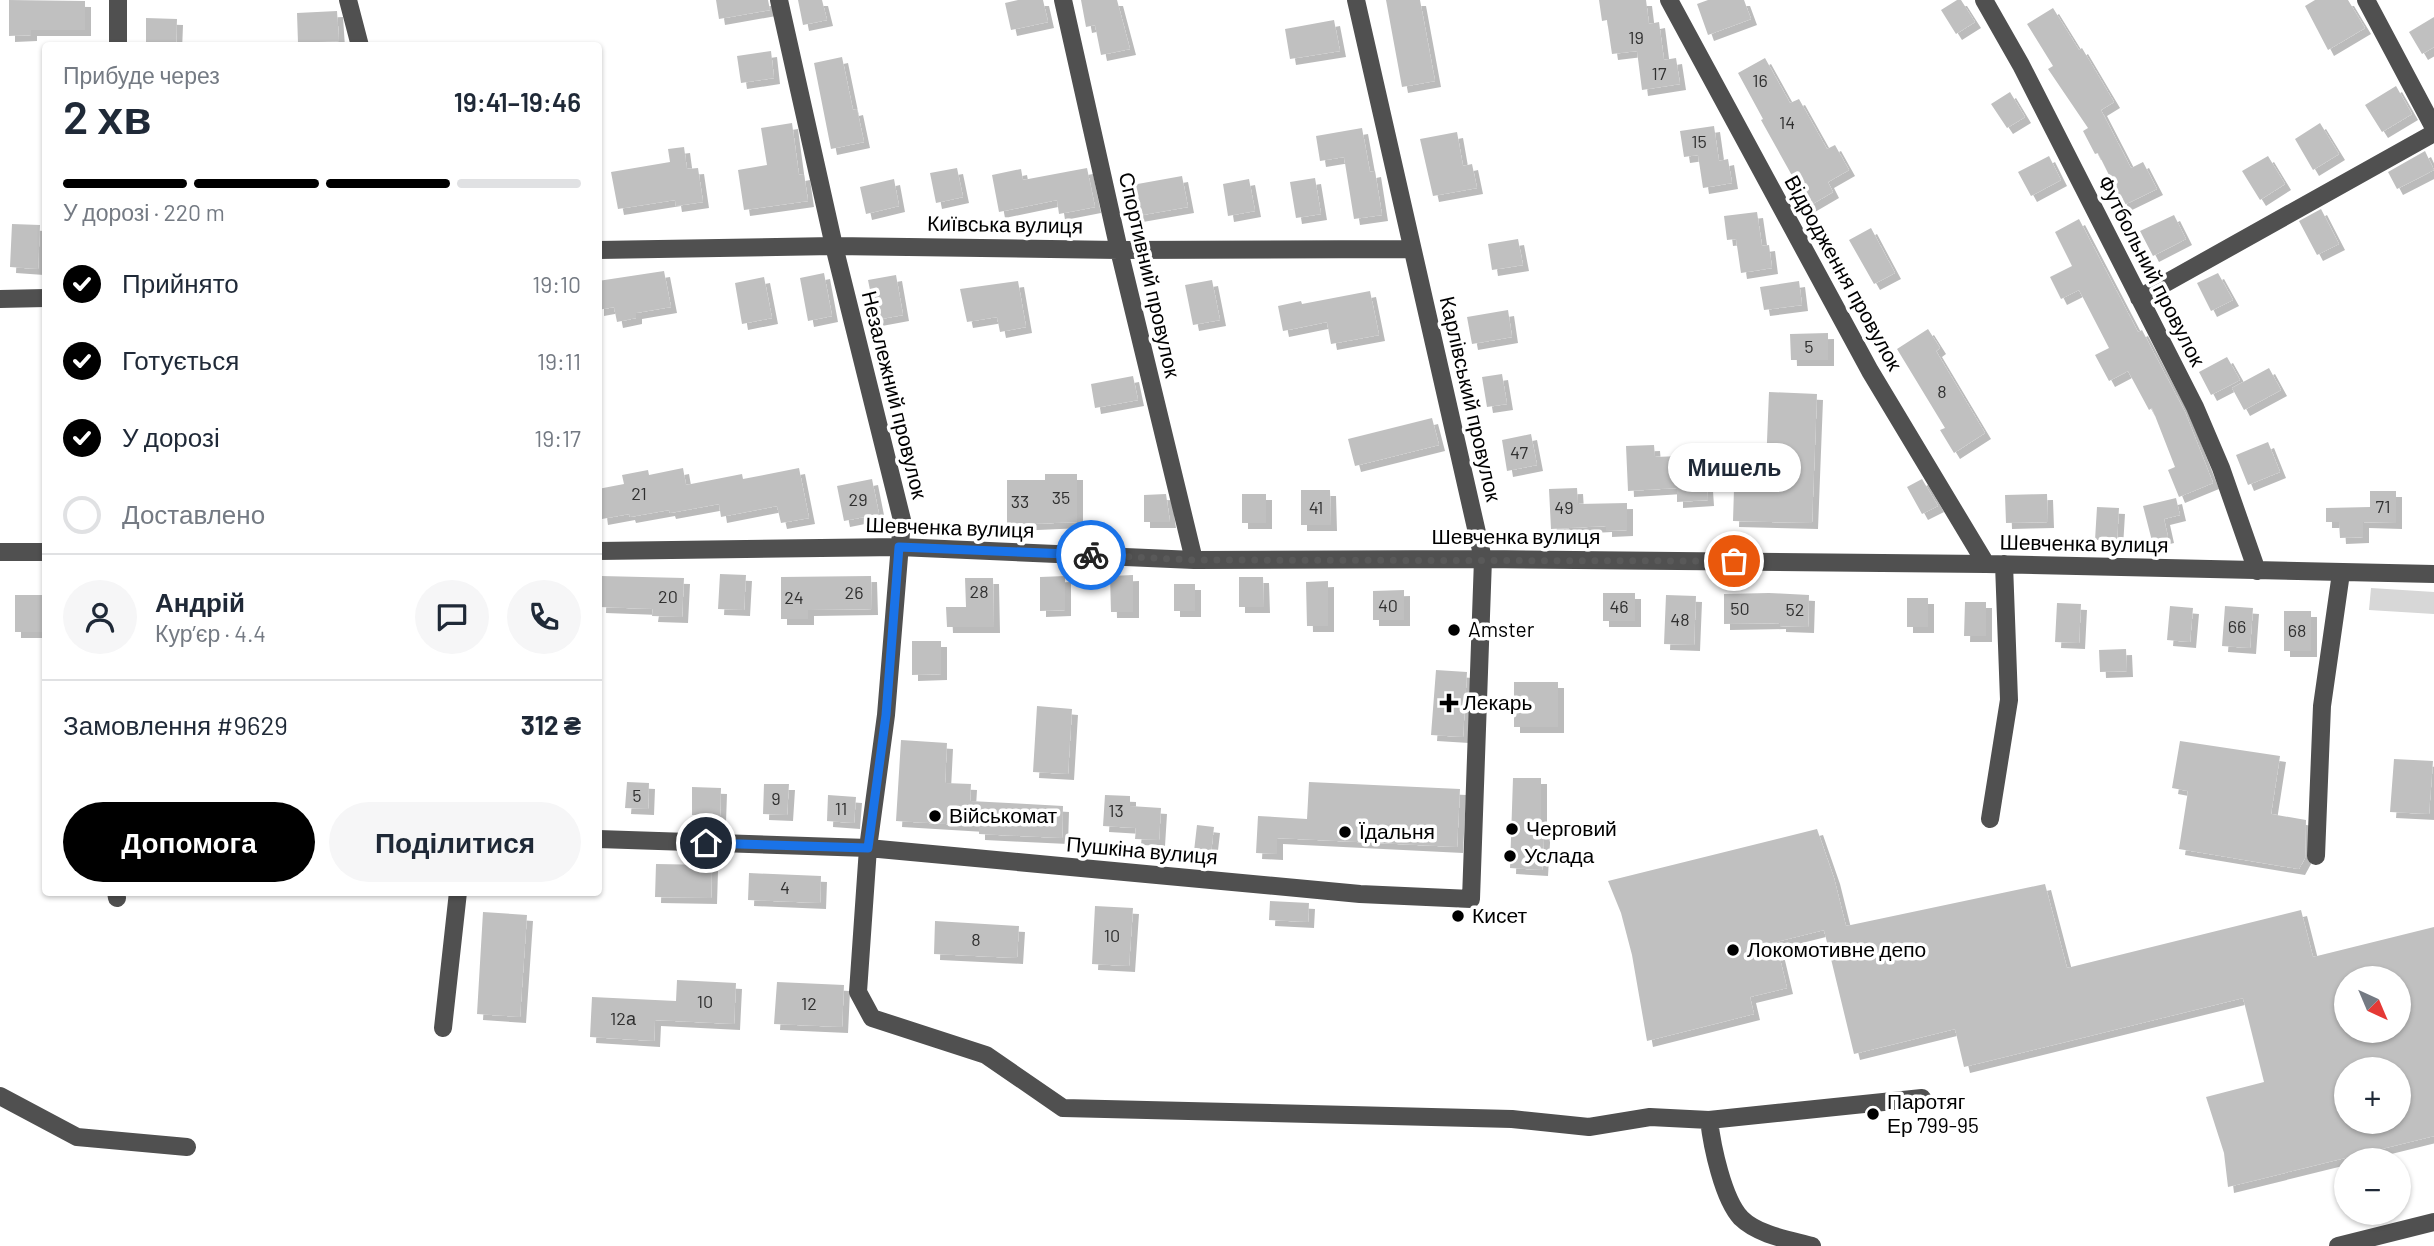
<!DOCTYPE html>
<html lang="uk">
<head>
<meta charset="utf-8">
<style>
  body { margin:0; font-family:Barlow,sans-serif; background:#f6f6f7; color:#1f2937; height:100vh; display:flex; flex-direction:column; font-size:26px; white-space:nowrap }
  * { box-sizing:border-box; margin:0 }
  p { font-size:23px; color:#747a83 }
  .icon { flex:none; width:38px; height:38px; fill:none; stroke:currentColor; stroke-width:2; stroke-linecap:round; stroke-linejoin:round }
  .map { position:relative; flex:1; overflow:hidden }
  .side { position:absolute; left:42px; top:42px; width:560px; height:854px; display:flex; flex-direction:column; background:#fff; border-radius:7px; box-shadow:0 2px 5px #0004 }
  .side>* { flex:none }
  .needle { width:46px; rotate:136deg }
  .tools { position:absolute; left:2334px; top:966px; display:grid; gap:14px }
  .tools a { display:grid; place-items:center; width:77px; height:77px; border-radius:50%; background:#fff; box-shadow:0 2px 5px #0004; font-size:35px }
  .pin { position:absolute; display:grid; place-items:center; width:60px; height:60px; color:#fff; margin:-30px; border:4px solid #fff; border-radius:50%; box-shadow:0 2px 7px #0007 }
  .courier { position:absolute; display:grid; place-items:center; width:70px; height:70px; margin:-35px; border:5px solid #1a73e8; border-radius:50%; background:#fff; color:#222; box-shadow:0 2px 9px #0007 }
  .bubble { position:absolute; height:49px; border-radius:24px; background:#fff; box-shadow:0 2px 5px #0004; font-size:23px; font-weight:600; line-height:49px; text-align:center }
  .summary em { font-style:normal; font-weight:600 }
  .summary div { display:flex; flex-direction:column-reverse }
  .summary { display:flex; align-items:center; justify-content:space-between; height:119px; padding:0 21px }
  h1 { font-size:46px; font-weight:600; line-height:52px }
  .bar { display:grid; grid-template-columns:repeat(4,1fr); gap:10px 7px; align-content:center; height:84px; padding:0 21px }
  .bar i { height:9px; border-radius:5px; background:#e0e1e3 }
  .bar .on { background:#000 }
  .bar p { grid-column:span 4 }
  .line { display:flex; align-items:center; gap:18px; padding:0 21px; border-top:2px solid #e0e1e3 }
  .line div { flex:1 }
  .round { display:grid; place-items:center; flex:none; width:74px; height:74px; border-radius:37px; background:#f6f6f7 }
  ol { padding:0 21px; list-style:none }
  li { display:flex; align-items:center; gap:21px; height:77px }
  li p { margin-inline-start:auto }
  li .icon { padding:7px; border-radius:50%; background:#000; color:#fff; stroke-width:4 }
  li:last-child { color:#747a83 }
  li i { width:38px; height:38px; border:4px solid #e0e1e3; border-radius:50% }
  .button { display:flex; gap:14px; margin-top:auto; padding:14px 21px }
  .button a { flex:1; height:80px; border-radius:42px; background:#000; color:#fff; font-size:28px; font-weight:600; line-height:80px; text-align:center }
  .button a+a { background:#f6f6f7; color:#1f2937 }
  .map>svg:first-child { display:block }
</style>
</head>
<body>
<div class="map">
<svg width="2434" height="1246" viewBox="0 0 2434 1246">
  <defs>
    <filter id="shadow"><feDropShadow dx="6" dy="6" stdDeviation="0" flood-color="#0004"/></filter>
  </defs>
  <rect width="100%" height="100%" fill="#fff"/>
  <path fill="#d7d7d7" d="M2371,588L2434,592V614L2369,610Z"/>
  <path fill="#c0c0c0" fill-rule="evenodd" filter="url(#shadow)" d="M9,0L85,1V30H31V35L9,36Z
    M716,0H768L770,10L719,19Z
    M798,0H822L827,20L803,25Z
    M1018,0H1043L1048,22L1011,30L1005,3Z
    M1081,0H1117L1130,49L1101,55L1095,25L1086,27Z
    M1386,0H1420L1435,81L1402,87Z
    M1599,0H1646L1649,24L1659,22L1664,60L1676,58L1680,84L1642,90L1637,51L1612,54L1607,20L1602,21Z
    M1708,0H1744L1751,19L1708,35L1697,4Z
    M1957,0H1961L1975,22L1956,34L1941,10Z
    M2315,0H2348L2365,28L2328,50L2305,6Z
    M2053,8L2079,50L2082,48L2114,102L2101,110L2131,168L2143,162L2157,189L2124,205L2098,153L2095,154L2083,131L2088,128L2048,69L2053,66L2027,24Z
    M337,11L339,41L298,43L297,13Z
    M2434,17V47L2422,54L2409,32Z
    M146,18L177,19L176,45H146Z
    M1334,20L1340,51L1290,59L1285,29Z
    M771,51L774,78L741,83L737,56Z
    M842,57L853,110L857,109L864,142L831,149L814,63Z
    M1765,58L1790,103L1799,99L1827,149L1835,145L1849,170L1828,182L1833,192L1809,206L1761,120L1763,119L1738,73Z
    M2396,86L2412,114L2382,132L2365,105Z
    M2010,92L2025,117L2007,128L1991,104Z
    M792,123L799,175L804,174L808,201L744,210L738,170L767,165L761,128Z
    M2320,123L2339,154L2313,170L2295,139Z
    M1714,126L1719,161L1728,159L1732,183L1703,188L1698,155L1684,157L1680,131Z
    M1362,128L1370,172L1375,171L1382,215L1354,219L1344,157L1320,161L1316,136Z
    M1457,132L1463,166L1472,164L1477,188L1433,196L1420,139Z
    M684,147L687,169L698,168L703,202L676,206L675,200L618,209L611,172L670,162L668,149Z
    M2425,151L2434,170L2397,189L2388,172Z
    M2049,156L2061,180L2031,196L2018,172Z
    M2268,156L2285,184L2260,200L2242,171Z
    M957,168L963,197L936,203L930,173Z
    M1087,168L1095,207L1059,214L1057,200L999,212L992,175L1021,169L1023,180Z
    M1182,176L1188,207L1137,216L1132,185Z
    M1315,178L1321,214L1296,218L1290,182Z
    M894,179L899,206L866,214L860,187Z
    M1249,179L1255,211L1228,216L1223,184Z
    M2321,209L2339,244L2317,255L2299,221Z
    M1757,212L1762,246L1769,245L1772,268L1741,273L1736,239L1727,240L1724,216Z
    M2174,215L2186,239L2153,256L2140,231Z
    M2079,219L2138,332L2142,330L2185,412L2213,483L2179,497L2168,470L2175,467L2152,408L2149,410L2128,371L2109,381L2095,355L2109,348L2079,290L2061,299L2050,277L2072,266L2055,232Z
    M12,224L40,225L38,269L10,267Z
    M1871,228L1895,273L1874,284L1849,240Z
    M1518,239L1523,265L1492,270L1488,244Z
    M664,271L671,307L636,313V318L617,322L614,307L598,310V281Z
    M824,273L832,316L808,321L800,278Z
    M2218,273L2233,300L2211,311L2197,283Z
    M896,275L903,315L876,320L868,280Z
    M764,277L772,318L742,324L735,283Z
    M1212,280L1220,320L1193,325L1185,285Z
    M1018,281L1026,327L1000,332L997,317L967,322L960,289Z
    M1799,281L1802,305L1764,310L1760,287Z
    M1370,291L1379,335L1331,344L1327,322L1283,331L1278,306L1301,301L1302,304Z
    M1508,310L1512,337L1472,344L1467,317Z
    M1928,329L1940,348L1936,351L1985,433L1954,453L1940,430L1945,428L1897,349Z
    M1828,333V360H1791L1790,334Z
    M2227,357L2240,380L2211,395L2199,372Z
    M2269,368L2281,390L2244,410L2232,388Z
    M1502,374L1507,404L1487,407L1482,377Z
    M1133,376L1138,400L1095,408L1091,384Z
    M1769,392L1817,394L1812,523L1733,521L1734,489L1765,490Z
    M1432,418L1439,445L1355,466L1348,439Z
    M1531,434L1537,465L1507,471L1502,440Z
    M2268,442L2280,472L2248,485L2236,455Z
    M1654,445L1655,457L1705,455L1708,500L1677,502V488L1628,491L1626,446Z
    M683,468L686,485L742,474L743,479L799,468L809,518L781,523L777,506L721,517L719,504L670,513L669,510L630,517L629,514L602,519L598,489L624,484L622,475L648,470L649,475Z
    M1045,474H1077V522L1007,525V480H1045Z
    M872,479L879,514L844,521L837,486Z
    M1922,479L1938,506L1922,514L1907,487Z
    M1577,488L1578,504L1627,503V530L1606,531V526L1551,529L1549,489Z
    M1301,490H1330L1331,525H1301Z
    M2370,491H2396V523L2363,522V537L2340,538L2339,522H2326V508L2370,507Z
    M1166,494L1170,522H1144V495Z
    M1242,494H1266V523H1242Z
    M2047,494L2048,522L2006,523L2005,495Z
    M2176,498L2180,515L2164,519L2168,537L2152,541L2143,506Z
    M2097,507L2119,508L2117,541L2095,540Z
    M720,574L746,575L744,610L718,609Z
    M1133,575V612H1111L1110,576Z
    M601,576L684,578L682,617L652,616L653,609L600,607Z
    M871,576L872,609L808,610V619H781V577Z
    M1065,576V610L1040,611V577Z
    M1239,577H1263L1264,607H1239Z
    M965,578H993L994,627H947L946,607H966Z
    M1328,581V626H1307L1306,582Z
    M1174,584H1195V611H1174Z
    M1404,590V620H1373V591Z
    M1603,593H1635V621H1603Z
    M1769,593L1809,595L1808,627L1780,626V623L1724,624V594Z
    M15,595H46V632H15Z
    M1666,595L1696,596L1694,645L1664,644Z
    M1907,598H1928V627H1907Z
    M1965,602H1986V636H1964Z
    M2057,603L2081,604L2079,643L2055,642Z
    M2170,606L2193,608L2190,642L2167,640Z
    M2225,606L2253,608L2250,648L2222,646Z
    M2284,611H2311V651H2284Z
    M912,641H941V674L912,675Z
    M2126,649L2127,671L2100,672L2099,650Z
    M1436,670L1467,672L1463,737L1431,735Z
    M1514,682H1558V727H1514Z
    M1037,706L1072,709L1068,774L1033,772Z
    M901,740L947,743L945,783L971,784L970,801L1063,806L1062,838L979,834V826L896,821Z
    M2180,741L2280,756L2271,814L2306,820L2305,858L2299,869L2179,849L2188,791L2172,788Z
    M2394,759L2433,761L2429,814L2390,812Z
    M1513,778H1541V821H1545L1542,870L1510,868Z
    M627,782L649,783L648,809L625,808Z
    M1309,782L1460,789L1457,847L1277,838V854L1256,853L1258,816L1307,819Z
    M764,784H789L787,815L763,814Z
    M692,787L721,788L720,816L692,815Z
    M828,795L856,797L854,823L827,821Z
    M1105,795L1130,796V806L1161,808L1159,840L1135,839L1136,828L1103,826Z
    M1197,825L1214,827L1211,853L1194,851Z
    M1817,829L1834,878L1846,926L2045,884L2067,968L2301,910L2313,957L2434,927V1136L2228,1187L2224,1153L2206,1097L2264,1082L2243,998L1964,1067L1955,1029L1854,1054L1824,930L1776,942L1787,988L1750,997L1754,1014L1647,1041L1632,955L1621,913L1608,881ZM2347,978H2399V1031H2347ZM2347,1069H2399V1122H2347Z
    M656,864L712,865L711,898L655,897Z
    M749,873L821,876L820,903L748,900Z
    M1270,901L1309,903L1308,922L1269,920Z
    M1095,906L1133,908L1129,966L1092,964Z
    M483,912L527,915L520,1017L477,1014Z
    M935,921L1019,926L1017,958L934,954Z
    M677,980L736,983L734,1024L655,1020L654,1041L590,1037L592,997L676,1001Z
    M777,982L844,985L842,1027L774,1024Z"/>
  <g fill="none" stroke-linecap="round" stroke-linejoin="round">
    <path stroke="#505050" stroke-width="18" d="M348,0L360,46
      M779,0L834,246L902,520L886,715L868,848L858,992L872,1018L986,1055L1063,1108L1512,1119L1589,1127L1650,1117L1709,1120L1922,1098
      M1063,0L1119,250L1194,560
      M1669,0L1870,371L1986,564
      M1984,0L2021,65L2195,407L2221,468L2257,571
      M2366,0L2434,128
      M118,46V0
      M598,250L834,246L1119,250L1412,249
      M2139,298L2434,133
      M0,299L46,298
      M598,551L899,547L1194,560L1483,559L1986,564L2434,574
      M0,552H46
      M1990,819L2009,700L2004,564
      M598,839L868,848L1360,894L1471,899L1483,559L1356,0
      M2316,856L2322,706L2341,573
      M116,892L117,898
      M443,1028L458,892
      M0,1096L77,1137L187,1147
      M1709,1120C1712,1146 1723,1199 1741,1218C1758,1235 1790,1240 1812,1246
      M2338,1246L2434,1222"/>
  </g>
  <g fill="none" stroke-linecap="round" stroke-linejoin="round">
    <path stroke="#595959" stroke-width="7" stroke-dasharray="0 12.6" d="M1091,555L1194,560L1734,561"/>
    <path stroke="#1a73e8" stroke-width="9" d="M706,843L868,848L886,715L899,547L1091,555"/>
  </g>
  <g fill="#000" stroke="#fff" stroke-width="2.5">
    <circle cx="1454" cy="630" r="7"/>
    <path d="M1445.5 692.5h7v7h7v7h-7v7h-7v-7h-7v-7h7z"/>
    <circle cx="935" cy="816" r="7"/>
    <circle cx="1512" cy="829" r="7"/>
    <circle cx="1345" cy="832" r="7"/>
    <circle cx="1510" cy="856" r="7"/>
    <circle cx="1458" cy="916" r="7"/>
    <circle cx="1733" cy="950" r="7"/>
    <circle cx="1873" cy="1114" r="7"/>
  </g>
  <g text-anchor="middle" stroke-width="7" stroke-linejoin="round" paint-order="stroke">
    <g font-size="18" fill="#303030">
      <text x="1636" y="44">19</text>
      <text x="1659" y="80">17</text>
      <text x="1760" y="87">16</text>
      <text x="1787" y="129">14</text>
      <text x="1699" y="148">15</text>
      <text x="1809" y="353">5</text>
      <text x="1942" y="398">8</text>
      <text x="1519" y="459">47</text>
      <text x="639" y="500">21</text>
      <text x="1061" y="504">35</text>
      <text x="858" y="506">29</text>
      <text x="1020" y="508">33</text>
      <text x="2383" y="513">71</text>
      <text x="1316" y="514">41</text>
      <text x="1564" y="514">49</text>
      <text x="979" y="598">28</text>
      <text x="854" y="599">26</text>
      <text x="668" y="603">20</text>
      <text x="794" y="604">24</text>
      <text x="1388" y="612">40</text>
      <text x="1619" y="613">46</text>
      <text x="1740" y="615">50</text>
      <text x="1795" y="616">52</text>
      <text x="1680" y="626">48</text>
      <text x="2237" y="633">66</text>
      <text x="2297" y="637">68</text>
      <text x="637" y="802">5</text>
      <text x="776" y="805">9</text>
      <text x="841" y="815">11</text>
      <text x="1116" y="817">13</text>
      <text x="785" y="894">4</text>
      <text x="1112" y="942">10</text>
      <text x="976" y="946">8</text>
      <text x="705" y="1008">10</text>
      <text x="809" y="1010">12</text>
      <text x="623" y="1025">12а</text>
    </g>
    <g font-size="21" fill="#000" stroke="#fff">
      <text transform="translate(1005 225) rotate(1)" y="7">Київська вулиця</text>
      <text transform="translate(2151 271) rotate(63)" y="7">Футбольний провулок</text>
      <text transform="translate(1843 273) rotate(61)" y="7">Відродження провулок</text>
      <text transform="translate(1149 275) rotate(77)" y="7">Спортивний провулок</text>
      <text transform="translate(894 395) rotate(76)" y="7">Незалежний провулок</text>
      <text transform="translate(1470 399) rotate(77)" y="7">Карлівський провулок</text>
      <text transform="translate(950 528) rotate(2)" y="7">Шевченка вулиця</text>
      <text x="1516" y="544">Шевченка вулиця</text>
      <text transform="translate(2084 544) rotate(1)" y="7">Шевченка вулиця</text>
      <text transform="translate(1142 851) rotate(5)" y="7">Пушкіна вулиця</text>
    </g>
    <g font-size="21" fill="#000" stroke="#fff" text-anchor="start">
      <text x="1468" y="637">Amster</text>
      <text x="1463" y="710">Лекарь</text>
      <text x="949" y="823">Військомат</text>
      <text x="1526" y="836">Черговий</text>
      <text x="1359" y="839">Їдальня</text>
      <text x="1524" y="863">Услада</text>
      <text x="1472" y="923">Кисет</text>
      <text x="1747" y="957">Локомотивне депо</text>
      <text x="1887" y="1109">Паротяг<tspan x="1887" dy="24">Ер 799-95</tspan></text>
    </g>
  </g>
</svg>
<div class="tools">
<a><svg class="needle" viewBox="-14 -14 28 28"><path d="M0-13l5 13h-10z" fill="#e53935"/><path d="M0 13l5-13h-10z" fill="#747a83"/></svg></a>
<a>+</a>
<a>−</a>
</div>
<div class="pin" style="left:1734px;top:561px;background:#ea580c"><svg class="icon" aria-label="bag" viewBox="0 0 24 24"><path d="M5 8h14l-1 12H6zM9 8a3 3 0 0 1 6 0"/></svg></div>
<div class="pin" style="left:706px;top:843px;background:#1f2937"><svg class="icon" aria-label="home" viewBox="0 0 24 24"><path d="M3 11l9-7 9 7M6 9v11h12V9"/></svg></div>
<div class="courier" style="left:1091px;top:555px"><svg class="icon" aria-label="bike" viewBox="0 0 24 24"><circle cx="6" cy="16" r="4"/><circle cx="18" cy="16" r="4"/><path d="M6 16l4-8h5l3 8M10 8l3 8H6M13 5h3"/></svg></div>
<div class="bubble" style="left:1668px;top:443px;width:133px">Мишель</div>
<section class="side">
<div class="summary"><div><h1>2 хв</h1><p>Прибуде через</p></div><em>19:41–19:46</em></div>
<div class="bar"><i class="on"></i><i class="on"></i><i class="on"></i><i></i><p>У дорозі · 220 m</p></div>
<ol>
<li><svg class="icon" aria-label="check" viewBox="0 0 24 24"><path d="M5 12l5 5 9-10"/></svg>Прийнято<p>19:10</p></li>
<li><svg class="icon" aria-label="check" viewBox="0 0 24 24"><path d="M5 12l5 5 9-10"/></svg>Готується<p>19:11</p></li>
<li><svg class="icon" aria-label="check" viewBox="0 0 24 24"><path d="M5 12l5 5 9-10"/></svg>У дорозі<p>19:17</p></li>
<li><i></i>Доставлено</li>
</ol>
<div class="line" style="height:126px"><a class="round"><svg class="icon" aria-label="person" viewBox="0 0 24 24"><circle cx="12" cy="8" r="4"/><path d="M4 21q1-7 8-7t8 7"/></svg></a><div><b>Андрій</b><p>Кур’єр · 4.4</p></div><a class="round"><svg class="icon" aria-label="chat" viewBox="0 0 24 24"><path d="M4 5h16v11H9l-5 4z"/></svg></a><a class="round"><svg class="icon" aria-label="phone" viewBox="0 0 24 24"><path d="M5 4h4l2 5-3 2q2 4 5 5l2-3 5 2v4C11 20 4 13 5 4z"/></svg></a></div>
<div class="line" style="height:91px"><div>Замовлення #9629</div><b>312 ₴</b></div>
<div class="button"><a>Допомога</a><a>Поділитися</a></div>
</section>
</div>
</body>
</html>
